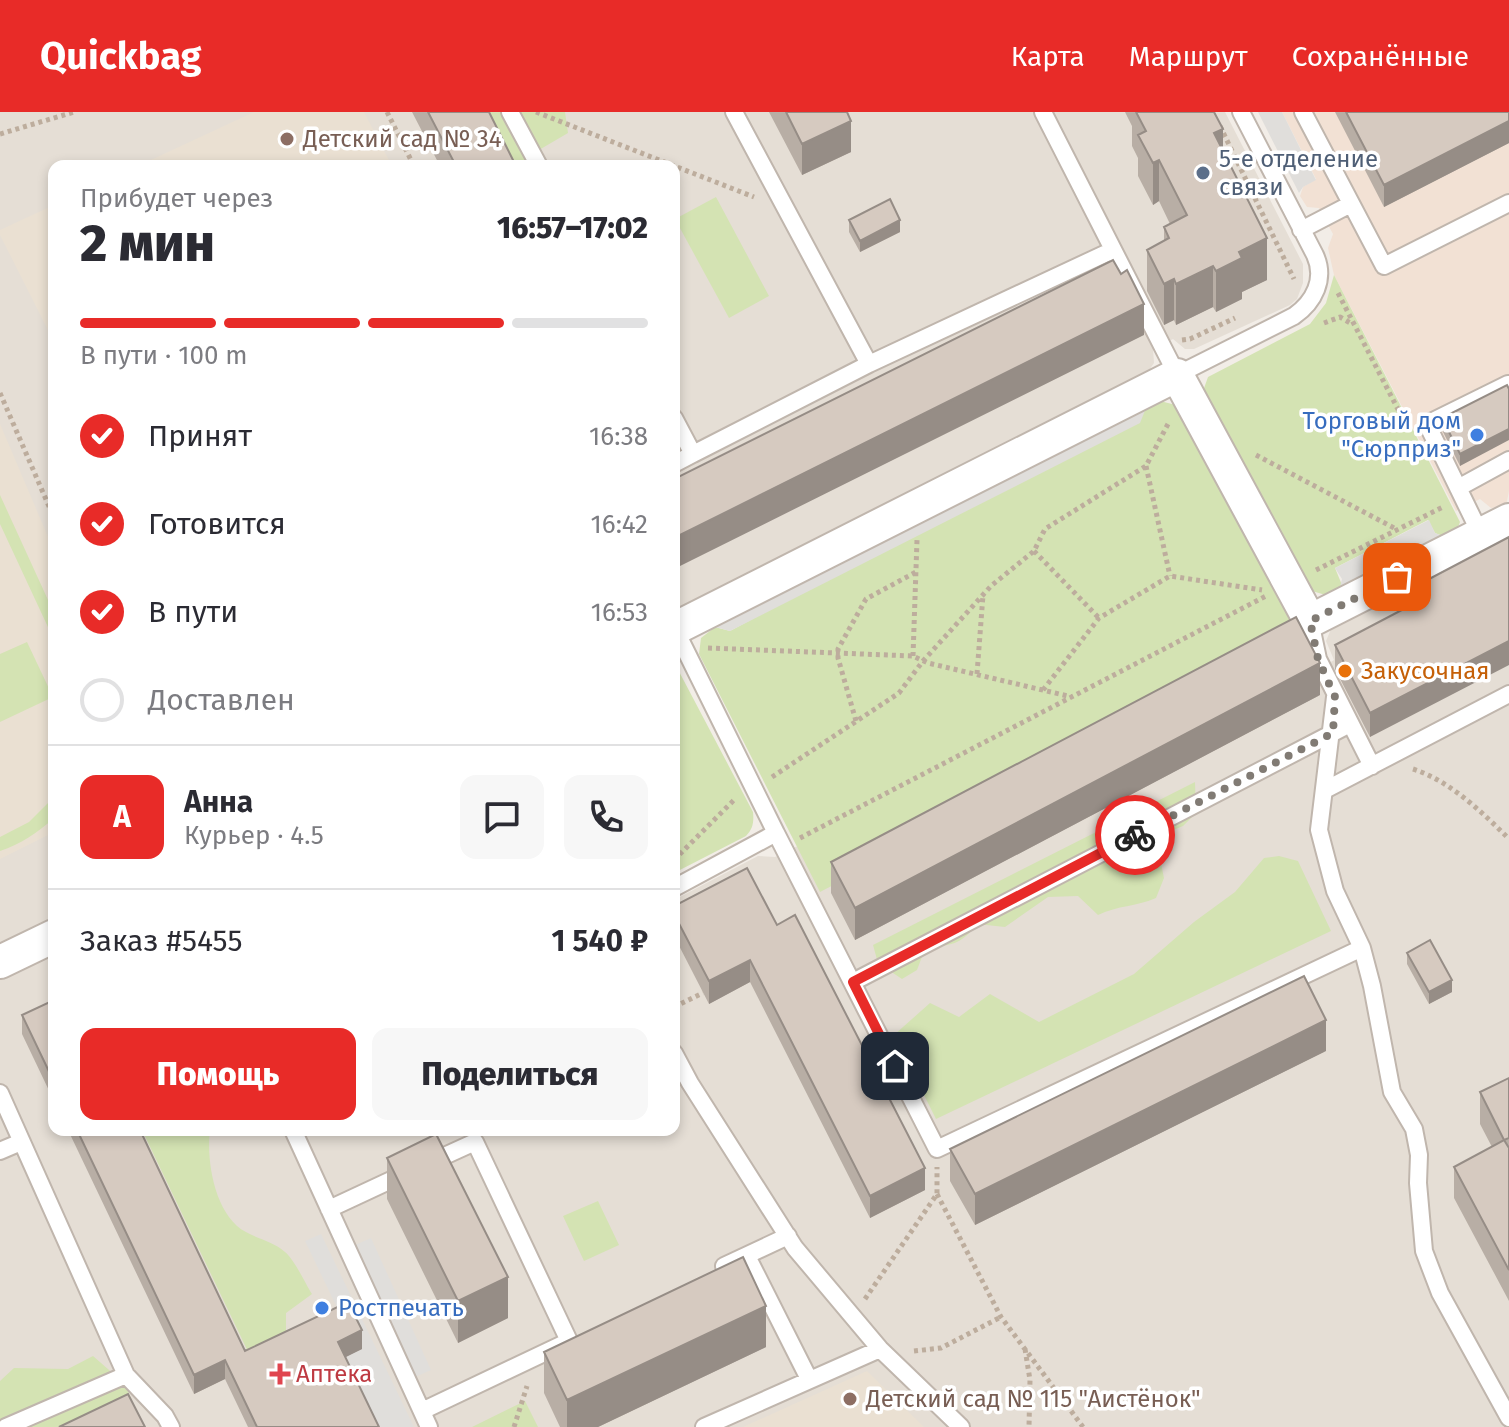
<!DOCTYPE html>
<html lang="ru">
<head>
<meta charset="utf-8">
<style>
  body { margin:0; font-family:"Fira Sans",sans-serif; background:#f7f7f7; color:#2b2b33; height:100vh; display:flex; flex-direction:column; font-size:30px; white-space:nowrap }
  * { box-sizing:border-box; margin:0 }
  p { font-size:26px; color:#7c7c81 }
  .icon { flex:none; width:44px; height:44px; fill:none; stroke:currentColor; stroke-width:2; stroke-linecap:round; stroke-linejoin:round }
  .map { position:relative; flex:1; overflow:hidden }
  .details { position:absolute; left:48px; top:48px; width:632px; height:976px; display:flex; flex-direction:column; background:#fff; border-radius:16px; box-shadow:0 4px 12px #0003 }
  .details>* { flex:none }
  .pin { position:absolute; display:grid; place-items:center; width:68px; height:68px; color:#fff; margin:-34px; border-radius:16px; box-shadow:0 4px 12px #0006 }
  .courier { position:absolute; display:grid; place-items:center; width:80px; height:80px; margin:-40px; border:6px solid #e82b28; border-radius:50%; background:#fff; color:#222; box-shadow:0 2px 10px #0007 }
  .headline em { font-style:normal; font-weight:800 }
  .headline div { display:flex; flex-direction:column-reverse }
  .headline { display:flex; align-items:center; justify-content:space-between; height:136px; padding:0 32px }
  h1 { font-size:52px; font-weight:800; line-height:60px }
  .bar { display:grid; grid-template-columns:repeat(4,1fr); gap:12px 8px; align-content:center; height:96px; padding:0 32px }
  .bar i { height:10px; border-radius:6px; background:#e1e1e2 }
  .bar .on { background:#e82b28 }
  .bar p { grid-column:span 4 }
  .line { display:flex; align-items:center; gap:20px; padding:0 32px; border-top:2px solid #e1e1e2 }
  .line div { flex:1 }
  .round { display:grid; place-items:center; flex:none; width:84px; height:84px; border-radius:16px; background:#f7f7f7 }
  ol { padding:0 32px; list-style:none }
  li { display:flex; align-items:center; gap:24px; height:88px }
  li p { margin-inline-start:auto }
  li .icon { padding:8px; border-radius:50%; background:#e82b28; color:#fff; stroke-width:4 }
  li:last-child { color:#7c7c81 }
  li i { width:44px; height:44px; border:4px solid #e1e1e2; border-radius:50% }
  .action { display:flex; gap:16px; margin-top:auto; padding:16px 32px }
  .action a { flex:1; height:92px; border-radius:16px; background:#e82b28; color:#fff; font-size:32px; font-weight:800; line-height:92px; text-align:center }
  .action a+a { background:#f7f7f7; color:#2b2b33 }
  header { display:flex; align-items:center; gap:48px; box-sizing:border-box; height:112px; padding:0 40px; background:#e82b28; color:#fff }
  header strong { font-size:38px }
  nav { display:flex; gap:44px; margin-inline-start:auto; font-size:28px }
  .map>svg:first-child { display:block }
</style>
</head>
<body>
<header>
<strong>Quickbag</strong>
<nav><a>Карта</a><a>Маршрут</a><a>Сохранённые</a></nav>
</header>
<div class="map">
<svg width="1509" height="1315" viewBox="0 0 1509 1315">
  <rect width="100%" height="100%" fill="#f2ede7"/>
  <path fill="#e5ded5" d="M0,0H1225L1303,152V171L1297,187L1290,193L1194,237H1185L1173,227L1153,237L1154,251L1147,261L674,500V54H54V809L0,834Z
    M1509,423V1315H0V866L54,841V1018H674V788L758,744L775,745L1286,497L1298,530L1317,559L1334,548L1326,529L1331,517L1339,511Z"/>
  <path fill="#f2e1d4" d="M1282,0H1509V379L1506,394L1491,396L1480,387L1456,399L1334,163L1328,136L1333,122L1319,96L1307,95L1300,84L1303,75L1316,67Z"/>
  <path fill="#eae0d2" d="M254,0H364L392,54H138Z
    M54,93V230L0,123V118Z
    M0,312L54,439V720L0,747Z
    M867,1259L924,1315H743Z"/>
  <path fill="#d4e3b3" d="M480,0H565L568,21L527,45L532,54H508Z
    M716,85L769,184L729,206L675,107Z
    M1334,163L1460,410L1457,418L1445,425L1435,421L1428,408L1335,456L1342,473L1339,479L1329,484L1312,479L1203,279L1208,265L1310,212L1326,191Z
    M1160,289L1176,293L1286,497L1298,530L820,780L699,542L701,526L715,515L730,519Z
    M0,383L54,501V528L0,412Z
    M27,530L53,585L0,610V542Z
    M674,550L753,700C754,710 753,717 746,724L674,761Z
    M1195,670L1196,701L1183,714L1166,721L1159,742L1164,766L1156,786C1135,795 1119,793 1098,803L1078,784L1048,785L1005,815L977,812C962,832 950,835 926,834L917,858L902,867L878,851L873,833Z
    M54,685V706C37,721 21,732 0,739V725L29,710Z
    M1279,744L1298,749L1331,819L936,1007L894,923L930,891L959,905L990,882L1039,910L1134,862L1194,810L1235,780L1264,746Z
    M142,1018H210C206,1049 215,1104 246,1120C258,1127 274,1130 285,1140C294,1147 305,1171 312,1182L286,1201V1222L252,1248Z
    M598,1089L619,1133L584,1149L563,1104Z
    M93,1244L124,1271L136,1297L96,1315H0V1269L14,1256L68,1257Z
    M525,1289L538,1315H472Z"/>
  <path fill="#e0dedb" d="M1258,0H1282L1316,68L1303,75L1299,81Z
    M1146,296L1140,311L730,519L715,515Z
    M1429,408L1435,421L1445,425L1339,479L1342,467L1335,456Z
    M321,1122L414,1315H370L338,1249L344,1210L305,1129Z
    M371,1126L431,1258L413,1266L353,1134Z"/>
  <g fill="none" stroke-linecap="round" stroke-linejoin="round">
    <g stroke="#c0b6ad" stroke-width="20">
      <path id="service" d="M510,0L539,54
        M734,0L869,252L1113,138
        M1043,0L1177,263L1294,204C1314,190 1326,167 1315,143L1241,0
        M1303,0L1384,154L1509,91
        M1301,118L1351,92
        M674,306L693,342L674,352
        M693,342L869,252
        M1458,376L1509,348
        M1481,423L1427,312L1508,272L1509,274
        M1310,509L1318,547L1372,654
        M675,517L776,721
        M1325,678L1509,582
        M674,776L776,721L937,1037L1362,836L1335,779L1319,718L1335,585
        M1362,836L1372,874L1392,980L1414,1017L1419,1043L1418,1071L1424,1139L1440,1181L1509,1306
        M853,870L1350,612
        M674,941L690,971L795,1136L880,1237L961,1315
        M0,981L126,1263L165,1304L171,1315
        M293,1018L429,1315
        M0,1039L21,1030
        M429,1051L475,1030L569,1229
        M329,1097L404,1062
        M747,1144L809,1267
        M724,1154L788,1124
        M422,1299L563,1232
        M6,1315L126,1263
        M704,1315L880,1237"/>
    </g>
    <g stroke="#c0b6ad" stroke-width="36">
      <path id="minor" d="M674,517L1177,263L1310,509L1509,408
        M0,850L54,824"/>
    </g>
    <path stroke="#bdad9d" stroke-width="5" stroke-dasharray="4 4" stroke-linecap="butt" d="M387,0L414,54
      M536,0L754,85
      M1220,14L1294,167
      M0,22L74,0
      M1338,181L1404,309
      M1324,211L1340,205L1352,212
      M1182,228L1190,227L1235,206
      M0,281L54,406
      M1256,343L1396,417
      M1146,354L1170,464
      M1034,439L1099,506
      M1316,458L1443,395
      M708,536L913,544L928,551L1072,585
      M913,544L917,428
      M977,562L983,483
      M1043,578L1099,506L1170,464L1262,478
      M856,609L838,546V537L866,487L916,460
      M1413,657C1450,669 1482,700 1509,727
      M772,665L899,581L923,549L991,474L1034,439L1045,417L1146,354L1169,310
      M800,726L1266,484
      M674,748L736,686
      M674,833L677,831
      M674,895L703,881
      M937,1082L1001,1205L1083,1315
      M865,1187L937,1082V1055
      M1025,1237L1030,1268L1029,1315
      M914,1239L941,1236L1001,1205
      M514,1315L527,1274"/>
    <use href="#service" stroke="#fff" stroke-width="16"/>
    <use href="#minor" stroke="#fff" stroke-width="32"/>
  </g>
  <path fill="#b8aea5" d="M412,0H489L516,54H440Z
    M769,0H847L851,40L802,63Z
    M1125,0H1214L1223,38L1267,168L1242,180V187L1216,200L1213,195L1176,213L1174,208L1164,213L1147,179V138L1164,129V115L1170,112L1159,89L1153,93L1138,64V46L1132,34V14Z
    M1335,0H1509V31L1384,95Z
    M849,108L900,120L860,140L849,120Z
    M1509,277L1460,354L1442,318V306Z
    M1509,425L1370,625L1335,557V533L1412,493V476Z
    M1320,583L855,828L831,781V750Z
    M674,794L777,813L925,1078L870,1106L750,870L709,892L674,824Z
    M1407,841L1452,880L1429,892L1407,852Z
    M54,888V989L22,922V903Z
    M1326,939L975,1113L950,1069V1037Z
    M1509,966V1189L1454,1086V1055L1492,1035L1480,1012V980Z
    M68,1018H140L245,1239L362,1237L345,1245L379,1315H248L225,1267L194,1282Z
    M387,1046L508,1206L458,1231L387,1087Z
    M766,1235L598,1315H560L544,1281V1240Z"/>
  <path fill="#968d86" d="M851,9V40L802,63V32Z
    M1509,9V31L1384,95V73Z
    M1223,17V58L1214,21Z
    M1159,48V89L1153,93V51Z
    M900,108V120L860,140V129Z
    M1267,126V168L1242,180V187L1216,200V159L1239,140Z
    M1213,154V195L1176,213V172Z
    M1174,167V208L1164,213V172Z
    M1144,192V223L674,457V426Z
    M1509,317V328L1460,354V342Z
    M1509,529V553L1370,625V601Z
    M1320,551V583L855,828V796Z
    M750,848V870L709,892V869Z
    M1452,868V880L1429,892V880Z
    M1326,908V939L975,1113V1082Z
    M925,1056V1078L870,1106V1084Z
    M508,1165V1206L458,1231V1189Z
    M766,1194V1235L598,1315H567V1288Z
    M362,1218V1237L338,1249V1230Z
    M225,1248V1267L194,1282V1263Z"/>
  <path fill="#d6cac0" stroke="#968d86" stroke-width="2" d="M428,0H489L516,54H456Z
    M786,0H847L851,9L802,32Z
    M1136,0H1214L1223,17L1214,21L1267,126L1239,140L1242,146L1216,159L1213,154L1176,172L1174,167L1164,172L1147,138L1169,126L1164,115L1187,103L1159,48L1153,51L1138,23L1146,19Z
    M1346,0H1509V9L1384,73Z
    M890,87L900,108L860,129L849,108Z
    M1113,148L1121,162L1127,158L1144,192L674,426V367Z
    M1507,273L1509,277V317L1460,342L1442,306Z
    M1509,425V529L1370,601L1335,533L1419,489L1412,476Z
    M1296,505L1320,551L855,796L831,750Z
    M747,756L777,813L795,803L925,1056L870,1084L750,848L709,869L674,802V794Z
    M1430,828L1452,868L1429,880L1407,841Z
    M1304,864L1326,908L975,1082L950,1037Z
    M54,888V970L22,903Z
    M1509,966V1026L1504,1028L1480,980Z
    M77,1018H140L245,1239L348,1190L362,1218L338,1230L379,1315H257L225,1248L194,1263Z
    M436,1022L508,1165L458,1189L387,1046Z
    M1504,1028L1509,1036V1158L1454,1055Z
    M743,1145L766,1194L567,1288L544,1240Z
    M128,1282L145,1315H59Z"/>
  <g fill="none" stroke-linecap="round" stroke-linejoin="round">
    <path stroke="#817b74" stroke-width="8" stroke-dasharray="0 14.4" d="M1135,723L1333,621L1335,585L1318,547L1310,509L1397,465"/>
    <path stroke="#e82b28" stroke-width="10" d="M895,954L853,870L1135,723"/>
  </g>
  <g fill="#8d6e63" stroke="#fff" stroke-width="3">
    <circle cx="287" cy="27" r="8"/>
    <circle cx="850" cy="1287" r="8"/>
  </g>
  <circle fill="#5c6f8a" stroke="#fff" stroke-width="3" cx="1203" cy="61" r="8"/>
  <g fill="#3f7fe0" stroke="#fff" stroke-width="3">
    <circle cx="1477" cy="323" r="8"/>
    <circle cx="322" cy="1196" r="8"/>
  </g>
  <circle fill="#e8710a" stroke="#fff" stroke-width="3" cx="1345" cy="559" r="8"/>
  <path fill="#e0444e" stroke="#fff" stroke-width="3" d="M276 1250h8v8h8v8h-8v8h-8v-8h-8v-8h8z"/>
  <g text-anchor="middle" stroke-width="7" stroke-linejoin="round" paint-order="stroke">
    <g font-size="24" fill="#785e54" stroke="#fff" text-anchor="start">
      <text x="303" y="35">Детский сад № 34</text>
      <text x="866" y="1295">Детский сад № 115 "Аистёнок"</text>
    </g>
    <g font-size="24" fill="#4e5e75" stroke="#fff" text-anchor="start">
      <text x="1219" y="55">5-е отделение<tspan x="1219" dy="28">связи</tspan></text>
    </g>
    <g font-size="24" fill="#366cbe" stroke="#fff" text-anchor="end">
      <text x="1461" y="317">Торговый дом<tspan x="1461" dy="28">"Сюрприз"</tspan></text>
      <text x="338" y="1204" text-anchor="start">Ростпечать</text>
    </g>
    <g font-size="24" fill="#c56008" stroke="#fff" text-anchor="start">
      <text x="1361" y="567">Закусочная</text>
    </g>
    <g font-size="24" fill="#be3a42" stroke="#fff" text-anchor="start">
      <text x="296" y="1270">Аптека</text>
    </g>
  </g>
</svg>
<div class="pin" style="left:1397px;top:465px;background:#ea580c"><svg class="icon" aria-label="bag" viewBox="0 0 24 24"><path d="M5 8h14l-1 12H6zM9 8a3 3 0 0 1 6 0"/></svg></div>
<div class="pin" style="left:895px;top:954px;background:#1f2937"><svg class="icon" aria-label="home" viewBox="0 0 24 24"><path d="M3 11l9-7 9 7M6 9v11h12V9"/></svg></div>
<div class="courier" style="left:1135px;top:723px"><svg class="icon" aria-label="bike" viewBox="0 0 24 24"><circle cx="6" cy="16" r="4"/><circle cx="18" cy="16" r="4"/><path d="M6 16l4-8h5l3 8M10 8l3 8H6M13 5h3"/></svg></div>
<section class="details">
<div class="headline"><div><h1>2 мин</h1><p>Прибудет через</p></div><em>16:57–17:02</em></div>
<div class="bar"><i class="on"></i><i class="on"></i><i class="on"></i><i></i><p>В пути · 100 m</p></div>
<ol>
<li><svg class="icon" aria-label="check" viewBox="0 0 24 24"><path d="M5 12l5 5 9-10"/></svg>Принят<p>16:38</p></li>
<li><svg class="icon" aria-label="check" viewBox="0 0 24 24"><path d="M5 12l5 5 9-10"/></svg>Готовится<p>16:42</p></li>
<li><svg class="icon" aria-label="check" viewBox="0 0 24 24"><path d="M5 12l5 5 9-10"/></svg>В пути<p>16:53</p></li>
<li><i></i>Доставлен</li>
</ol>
<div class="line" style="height:144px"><b class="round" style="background:#e82b28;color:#fff">А</b><div><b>Анна</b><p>Курьер · 4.5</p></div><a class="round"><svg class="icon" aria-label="chat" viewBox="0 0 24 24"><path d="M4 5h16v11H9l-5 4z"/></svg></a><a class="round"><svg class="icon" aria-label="phone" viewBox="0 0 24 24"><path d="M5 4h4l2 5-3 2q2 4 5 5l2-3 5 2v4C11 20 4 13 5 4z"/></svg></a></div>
<div class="line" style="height:104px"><div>Заказ #5455</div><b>1 540 ₽</b></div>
<div class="action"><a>Помощь</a><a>Поделиться</a></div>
</section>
</div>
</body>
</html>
